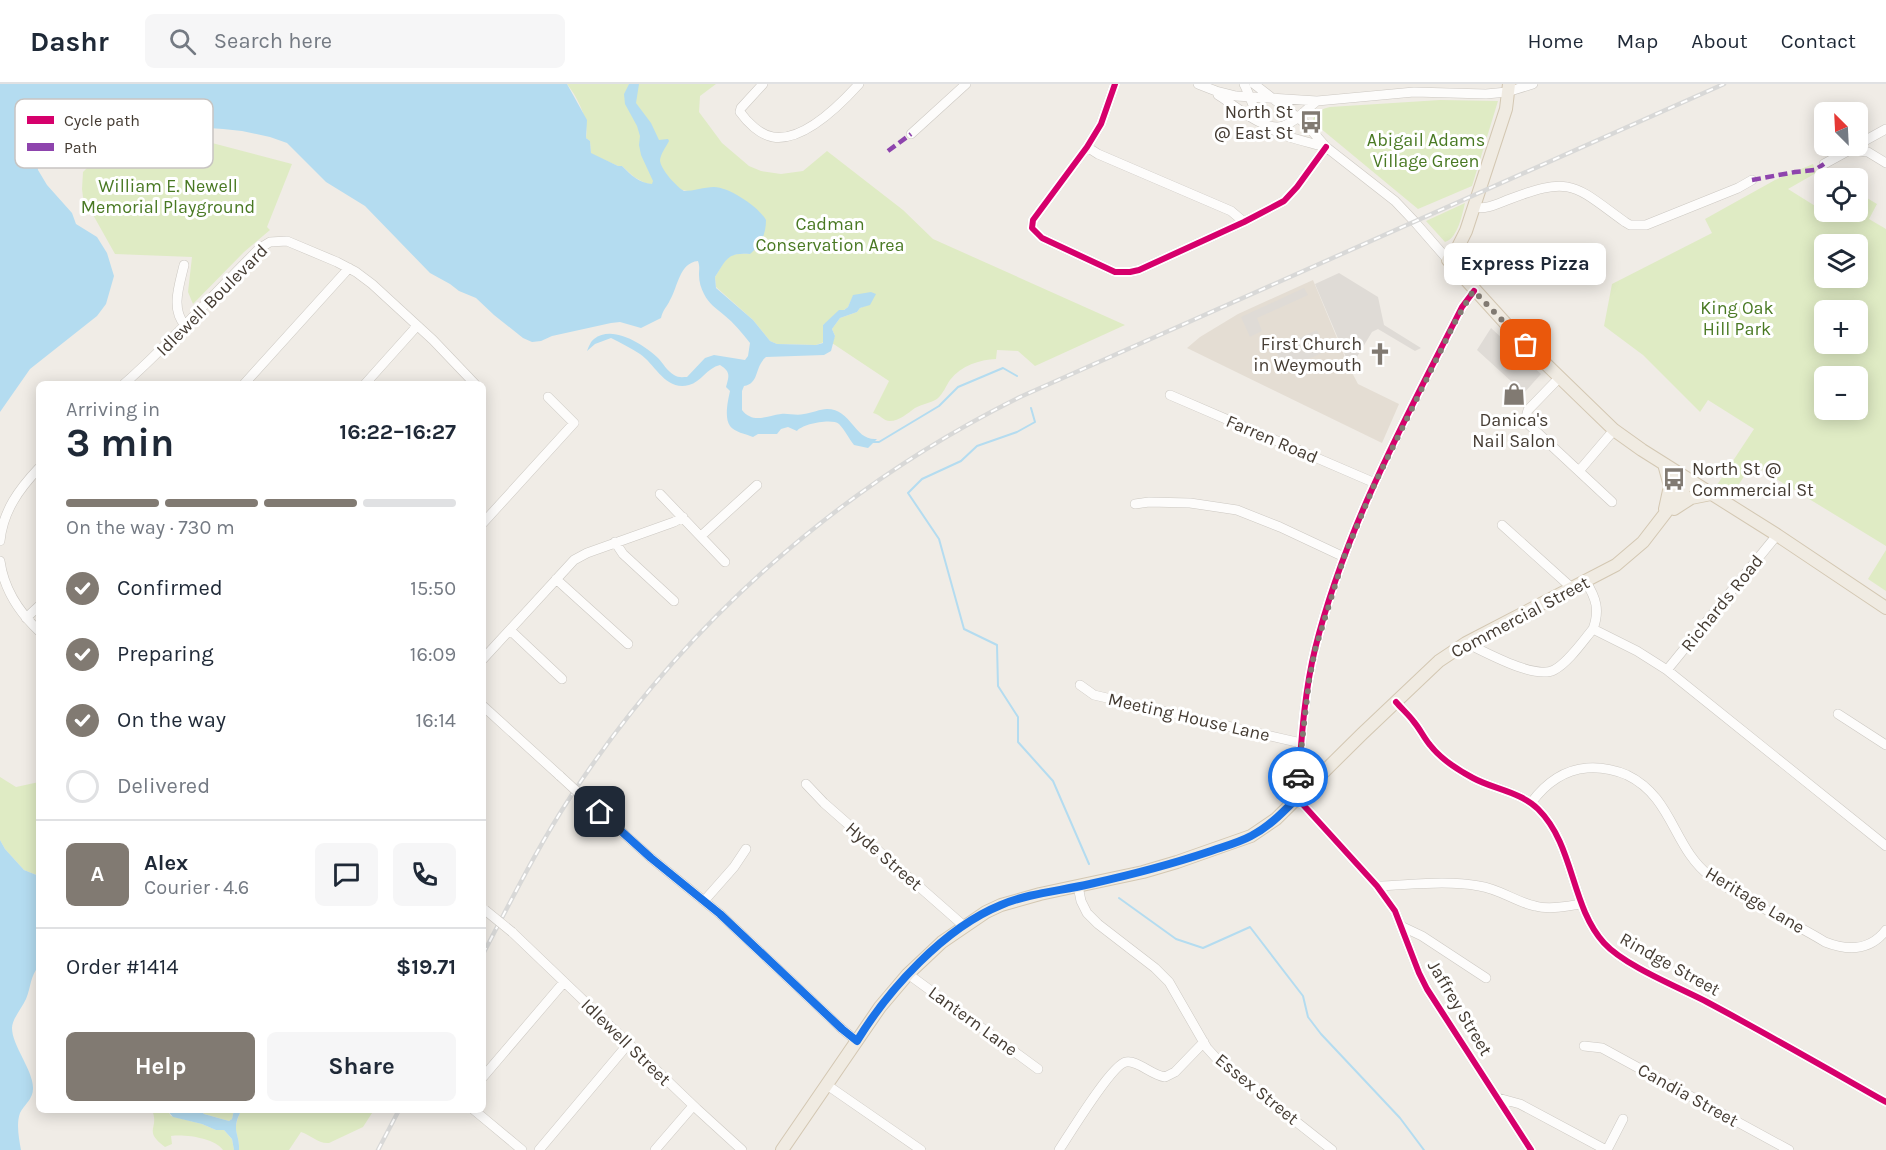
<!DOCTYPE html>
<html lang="en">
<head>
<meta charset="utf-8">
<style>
  body { margin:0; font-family:Karla,sans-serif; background:#f6f6f7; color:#1f2937; height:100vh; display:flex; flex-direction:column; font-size:22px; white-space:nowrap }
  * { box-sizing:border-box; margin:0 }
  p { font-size:20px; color:#747a83 }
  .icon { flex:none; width:33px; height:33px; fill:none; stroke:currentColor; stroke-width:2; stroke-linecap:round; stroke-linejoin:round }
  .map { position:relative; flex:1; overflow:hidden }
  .panel { position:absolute; left:36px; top:297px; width:450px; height:732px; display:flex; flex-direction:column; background:#fff; border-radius:9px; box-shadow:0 3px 15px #0003 }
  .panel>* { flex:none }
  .needle { width:39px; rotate:336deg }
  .controls { position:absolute; left:1814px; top:18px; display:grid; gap:12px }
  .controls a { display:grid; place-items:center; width:54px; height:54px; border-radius:9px; background:#fff; box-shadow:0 3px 15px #0003; font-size:30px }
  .pin { position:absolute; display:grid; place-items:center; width:51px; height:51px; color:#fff; margin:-26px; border-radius:12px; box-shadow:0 3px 9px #0006 }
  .courier { position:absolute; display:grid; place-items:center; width:60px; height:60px; margin:-30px; border:4px solid #1a73e8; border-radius:50%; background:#fff; color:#222; box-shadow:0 2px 8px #0007 }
  .bubble { position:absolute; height:42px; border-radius:9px; background:#fff; box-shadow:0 3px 15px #0003; font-size:20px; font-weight:700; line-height:42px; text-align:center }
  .head em { font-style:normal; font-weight:700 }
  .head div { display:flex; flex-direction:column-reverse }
  .head { display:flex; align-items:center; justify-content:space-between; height:102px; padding:0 30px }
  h1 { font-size:39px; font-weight:700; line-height:45px }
  .bar { display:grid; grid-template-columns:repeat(4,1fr); gap:9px 6px; align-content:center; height:72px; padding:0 30px }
  .bar i { height:8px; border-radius:4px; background:#e0e1e3 }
  .bar .current { background:#817a72 }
  .bar p { grid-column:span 4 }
  .line { display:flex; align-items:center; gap:15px; padding:0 30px; border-top:2px solid #e0e1e3 }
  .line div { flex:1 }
  .round { display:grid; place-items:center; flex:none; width:63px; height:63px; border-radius:9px; background:#f6f6f7 }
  ol { padding:0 30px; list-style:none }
  li { display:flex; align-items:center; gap:18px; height:66px }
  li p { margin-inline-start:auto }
  li .icon { padding:6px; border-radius:50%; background:#817a72; color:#fff; stroke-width:4 }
  li:last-child { color:#747a83 }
  li i { width:33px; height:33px; border:3px solid #e0e1e3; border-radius:50% }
  .button { display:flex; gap:12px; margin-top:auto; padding:12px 30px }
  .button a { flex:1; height:69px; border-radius:9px; background:#817a72; color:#fff; font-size:24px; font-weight:700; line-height:69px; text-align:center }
  .button a+a { background:#f6f6f7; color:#1f2937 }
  header { display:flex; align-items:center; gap:36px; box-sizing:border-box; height:84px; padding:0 30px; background:#fff; border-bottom:2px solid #e0e1e3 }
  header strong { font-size:28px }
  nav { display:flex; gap:33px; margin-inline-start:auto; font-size:21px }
  .search { width:420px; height:54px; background:#f6f6f7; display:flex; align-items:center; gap:15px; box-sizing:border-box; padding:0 21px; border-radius:9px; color:#747a83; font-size:22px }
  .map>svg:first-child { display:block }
</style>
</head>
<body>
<header>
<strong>Dashr</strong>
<div class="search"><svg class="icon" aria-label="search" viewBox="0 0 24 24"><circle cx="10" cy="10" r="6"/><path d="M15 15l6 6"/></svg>Search here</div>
<nav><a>Home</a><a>Map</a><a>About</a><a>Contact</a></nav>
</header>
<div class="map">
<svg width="1886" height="1066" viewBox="0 0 1886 1066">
  <rect width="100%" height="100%" fill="#f0ece6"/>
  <path fill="#e4ddd3" d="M1313,196L1349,283L1358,300L1399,320L1382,359L1187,264L1200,253L1238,230Z"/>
  <path fill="#dfebc4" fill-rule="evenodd" d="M567,0H716L700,12L699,28L722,59L749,82L761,87L781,90L803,87L827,67L903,126L933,155L1125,241L1035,282L1018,267L997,266L996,275C979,276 962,281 950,296C946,302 943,310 937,315C931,319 922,320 915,324C908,329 899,337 890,337C883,337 880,330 873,329L889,297L832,259L835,252L832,245L840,234L857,228L860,224L870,220L853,212L848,223L823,241L824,258L816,261L777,260L770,257L753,236L716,203L715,193C727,174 726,168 750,170L688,107L645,99L634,93L622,82H618L591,70L590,57L586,54C589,36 578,14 567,0Z
    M1440,16L1498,17L1472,102L1418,125L1314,39L1313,35C1317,27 1322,25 1330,23Z
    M161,51L193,54L292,80L267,143L270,146L244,168L193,220L188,208L192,173L115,170L83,113L82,105L83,88L105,66Z
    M1813,80L1816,89L1788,105L1836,135L1841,128H1857V108L1877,120L1869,135L1886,145V462L1752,380L1732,411L1717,401L1754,345L1708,316L1700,328L1643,271L1604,242L1612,200L1712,149L1705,135L1775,96ZM1824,160H1857V194H1824ZM1824,226H1857V260H1824ZM1857,292V326H1824V292Z
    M1465,119C1462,131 1458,154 1445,158L1426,137Z
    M1886,466V507L1868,495Z
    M0,693L16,703L39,698V792L24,786L5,765L0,756Z
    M152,1026H167L171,1032L202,1040L216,1046H224L232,1055L234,1066H223C215,1054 185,1050 171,1052L172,1060L165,1063C142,1046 160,1045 152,1026Z
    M200,1026H234L232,1035L229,1037L204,1030Z
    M238,1026H374L363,1043L329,1059C318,1060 311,1051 301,1048L289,1066H239C240,1049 231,1049 240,1029Z"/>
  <path fill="#dfdbd6" d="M1339,189L1378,213L1384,241L1421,264L1415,267L1378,245L1372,248L1352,281L1348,278L1315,200Z
    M1304,204L1308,211L1257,234L1262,247L1250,253L1241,233Z
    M1491,244L1541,290L1524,309L1477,266Z
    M1317,246L1326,267L1285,286L1275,265Z"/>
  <path fill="#b4dcf0" d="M0,0H567L587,36L586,54L590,57L591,69L618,82H622C631,91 639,99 652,100L653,97L641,71L639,61L640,52L637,42L625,20L624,10L629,0H639L636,19L651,39L659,56L668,55L669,57C666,63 661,69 660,76C660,85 677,103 684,107C694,107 704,103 714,103C729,103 759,123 766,136C766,150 761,161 750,170C727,168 726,176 715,193L716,204L753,236L770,257L777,260L816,261L823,259V241L839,226H844L848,223L853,211L871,208L876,210L870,221L860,224L857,228L840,234L832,245L835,252L831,267L824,271L766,273C754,283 760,299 744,302L742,307V326C753,340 766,332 781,330C788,329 796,332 804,330C812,329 820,325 827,325C852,325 854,357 877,355L868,364L854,361C849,355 845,346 839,340C832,334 802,340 797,347L788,343L781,345L777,350H758L753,353C746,350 734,348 730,342C724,334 728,316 730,307L726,303C729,292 731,288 720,281C707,284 701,298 689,301C665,307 656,281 640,270C631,264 621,259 611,254L595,260L587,267C589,262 591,257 594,255C613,240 644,261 658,274C663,279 667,287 674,291C678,294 683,293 687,293L705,274L714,271L745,276L748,272L750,259C742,249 734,239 724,231C716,224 709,220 704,210C701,204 699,198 699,191C699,185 700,183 698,177C679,179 678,203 670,216C667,223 663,225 661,234L641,244L620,238L611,239L552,252L541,257L532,258L523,254L494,231L476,214L459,207L450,200L430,189L365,122L326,98L287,59L270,53L242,47L223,45L136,39L117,47C105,42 100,36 93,26L86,27L46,52L40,60L36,72L38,86L47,101L72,129L76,140L97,153L107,169L114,192L106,220L97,232L30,285L0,328Z
    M0,756L5,765L24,786L39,792V882C30,892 31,903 26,915C22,924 12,935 12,944C12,962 34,987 33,1005C33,1015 24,1021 20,1029C16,1040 19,1055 21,1066H0Z
    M167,1026H200L204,1030L229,1037L232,1035L234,1026H238L240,1029C231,1047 240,1050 239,1066H234L232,1055L224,1046H216L202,1040L173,1033Z"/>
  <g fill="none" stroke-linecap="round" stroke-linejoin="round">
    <path stroke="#b4dcf0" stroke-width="2" d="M1031,324L1035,338L1017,348L977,362L961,377L922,395L908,409L939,455L964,545L997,561L998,602L1018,633V658L1053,697L1089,780
      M872,358H879L939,322L958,303L1003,284L1017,292
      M1119,814L1176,855L1203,864L1250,843L1303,912L1308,933L1321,950L1400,1034L1424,1066"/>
    <g stroke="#ccc8c2" stroke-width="10">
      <path id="minor" d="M763,0L741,24L740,28C747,38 760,51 773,53C803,58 840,21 859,0
        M1115,0L1101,40L1087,63L1033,136L1032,144L1042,154L1115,188H1130L1139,186L1244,138L1284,117L1297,103L1326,63
        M1198,0L1216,7L1236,12L1317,17L1414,8L1486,10L1507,8L1533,0
        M1244,0C1250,11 1253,25 1260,35C1274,53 1306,57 1326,63
        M1254,0L1306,40L1326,63L1395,117L1414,137L1448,176
        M1218,11C1233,20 1266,49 1283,42C1296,38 1306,25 1317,17
        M911,50L966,0
        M1857,61L1886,45
        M1087,63L1098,70L1231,127L1244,138
        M1849,66L1868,68L1886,79
        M1824,80L1855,63
        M1474,123C1487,126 1499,119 1510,115C1572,91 1575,102 1625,138L1630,141H1646L1738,104L1752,96
        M184,181C180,199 170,225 185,241
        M1474,207L1462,223C1406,334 1345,444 1315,565C1303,614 1301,665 1297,714L1377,802L1395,827L1419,889L1427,905L1531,1066
        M1560,293L1528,326L1525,337L1612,418
        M124,300C172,258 214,209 260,164L270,158L287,157L337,178L356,188L372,200L433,256L475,300
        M244,300L349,184
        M365,300L417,242
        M1170,311L1375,399
        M1579,387L1614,346
        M660,410L725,478
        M1135,420L1149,418L1190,419L1237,426L1280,443L1344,473
        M483,439L574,339L548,313
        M1502,441L1573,505
        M701,452L757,401
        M0,457C3,427 19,405 39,384
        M615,458L623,470L674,517
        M0,477C4,506 19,528 39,547
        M556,495L628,560
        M26,534L39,522
        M1593,545L1637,567L1667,586L1886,762
        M510,546L562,595
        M1466,559C1485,568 1535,596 1554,586C1568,579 1583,557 1593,545C1600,526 1596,514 1586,498
        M483,575L574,476L587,469L674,438L683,433
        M1667,586L1777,451
        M1080,601L1094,611L1301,659
        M1396,618C1402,625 1409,631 1414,638C1420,645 1424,654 1430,661C1440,674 1458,686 1473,694C1493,705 1521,708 1538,725C1575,762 1570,821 1604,859C1625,882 1678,903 1707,918C1767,950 1826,984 1886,1018
        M483,622L560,692
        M1838,630L1886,661
        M806,700L824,719L964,842
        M585,715L651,774L720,830L842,945L857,957
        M1531,719C1545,700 1563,686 1587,684C1600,683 1615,686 1627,691C1673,713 1673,764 1710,792C1745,818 1788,835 1825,858C1848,867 1870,867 1886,846
        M1078,802L1081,817L1087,829L1098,840L1155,884L1169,898L1207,964L1217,975L1332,1066
        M1377,802C1411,801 1445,796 1479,802C1500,805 1516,818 1535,822C1550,826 1567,822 1581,820
        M704,817L734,783L746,765
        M1403,843L1422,852L1486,894
        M512,848L697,1025L742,1066
        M908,890L1038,985
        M1584,962L1602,964L1789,1066
        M483,993L564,898
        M827,1001L921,1066
        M1498,1014L1520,1020L1606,1066
        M474,1026L522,1066
        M539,1066L629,959
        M655,1066L693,1022
        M1059,1066C1069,1051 1112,980 1126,978C1138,976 1151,991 1165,993L1175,988L1204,958
        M1607,1066L1623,1035"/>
    </g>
    <g stroke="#d3c7b2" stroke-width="14">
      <path id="major" d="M1509,0L1506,25L1466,147L1457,165L1448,176L1517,252L1614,346L1642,366L1777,451L1886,524
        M1664,380L1670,402L1665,425
        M1674,425L1691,414L1711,410
        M782,1066L880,923L908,890L942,858L986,828L1001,821L1040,810L1143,788L1177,778L1251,752L1276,735L1362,650L1439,577L1466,559L1616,481L1643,458L1690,397"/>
    </g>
    <use href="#minor" stroke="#fdfcfb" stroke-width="9"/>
    <use href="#major" stroke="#f0ebe2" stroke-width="12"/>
    <g stroke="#d8d8d7" stroke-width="4.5">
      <path id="rail" d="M483,870C511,817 538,762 571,712C684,540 837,404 1020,313L1724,0
        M378,1066L399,1026"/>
    </g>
    <use href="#rail" stroke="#fff" stroke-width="2" stroke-dasharray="7" stroke-linecap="butt"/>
    <g stroke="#ccc8c2" stroke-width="10" stroke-linecap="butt">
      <path id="minor-bridge" d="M560,692L585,715
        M485,826L512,848"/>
    </g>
    <use href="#minor-bridge" stroke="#fdfcfb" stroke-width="9"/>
    <path stroke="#8e44ad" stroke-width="4.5" stroke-dasharray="9 4.5" stroke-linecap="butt" d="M888,67L911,50
      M1752,96L1795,88L1815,86L1824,80"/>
    <g stroke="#fff" stroke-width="10">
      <path id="cycleway" d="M1115,0L1101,40L1087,63L1033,136L1032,144L1042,154L1115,188H1130L1139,186L1244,138L1284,117L1297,103L1326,63
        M1474,207L1462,223C1406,334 1345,444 1315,565C1303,614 1301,665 1297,714L1377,802L1395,827L1419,889L1427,905L1531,1066
        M1396,618C1402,625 1409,631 1414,638C1420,645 1424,654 1430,661C1440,674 1458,686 1473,694C1493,705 1521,708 1538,725C1575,762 1570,821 1604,859C1625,882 1678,903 1707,918C1767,950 1826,984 1886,1018"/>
    </g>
    <use href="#cycleway" stroke="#d6006c" stroke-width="6"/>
  </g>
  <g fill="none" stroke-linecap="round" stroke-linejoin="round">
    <path stroke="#817a72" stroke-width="6" stroke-dasharray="0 10.8" d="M1298,693L1309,597L1315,566L1344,473L1375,399L1455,238L1472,209L1474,207L1526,261"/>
    <path stroke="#1a73e8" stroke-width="8" d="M600,728L651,774L720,830L842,945L857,957C888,906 944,844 1001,821C1029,809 1060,807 1090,800C1130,791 1169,781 1208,768C1222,763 1238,759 1251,752C1269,743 1283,728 1297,714L1298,693"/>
  </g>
  <defs>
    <g id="bus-bare" transform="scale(1.8)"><path d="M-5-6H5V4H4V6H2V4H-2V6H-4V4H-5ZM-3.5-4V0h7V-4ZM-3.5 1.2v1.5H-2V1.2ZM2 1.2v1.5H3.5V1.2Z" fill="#817a72" stroke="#fff" stroke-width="2.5" paint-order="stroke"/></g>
    <g id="church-bare" transform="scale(1.8)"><path d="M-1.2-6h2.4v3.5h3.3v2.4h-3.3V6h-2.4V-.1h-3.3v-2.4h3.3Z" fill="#817a72" stroke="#fff" stroke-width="2.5" paint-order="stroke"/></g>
    <g id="shop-bare" transform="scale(1.8)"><path d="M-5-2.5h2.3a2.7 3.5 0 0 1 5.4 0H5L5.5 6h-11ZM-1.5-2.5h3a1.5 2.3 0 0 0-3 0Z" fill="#817a72" stroke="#fff" stroke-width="2.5" paint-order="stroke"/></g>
  </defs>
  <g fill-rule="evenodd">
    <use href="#bus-bare" x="1311" y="38"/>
    <use href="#church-bare" x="1380" y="270"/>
    <use href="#shop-bare" x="1514" y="310"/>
    <use href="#bus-bare" x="1674" y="395"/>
  </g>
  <g text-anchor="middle" stroke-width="6" stroke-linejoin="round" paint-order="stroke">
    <g font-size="18" fill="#453c33" stroke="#fff" text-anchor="end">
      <text x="1293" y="34">North St<tspan x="1293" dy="21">@ East St</tspan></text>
      <text x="1362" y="266">First Church<tspan x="1362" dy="21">in Weymouth</tspan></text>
      <text x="1514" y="342" text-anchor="middle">Danica's<tspan x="1514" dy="21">Nail Salon</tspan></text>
      <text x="1692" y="391" text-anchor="start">North St @<tspan x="1692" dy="21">Commercial St</tspan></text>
    </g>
    <g font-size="18" fill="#497923" stroke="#fff">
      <text x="1426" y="62">Abigail Adams<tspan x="1426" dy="21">Village Green</tspan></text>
      <text x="168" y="108">William E. Newell<tspan x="168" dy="21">Memorial Playground</tspan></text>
      <text x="830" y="146">Cadman<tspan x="830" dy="21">Conservation Area</tspan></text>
      <text x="1737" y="230">King Oak<tspan x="1737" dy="21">Hill Park</tspan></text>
    </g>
    <g font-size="18" fill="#453c33" stroke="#fff">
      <text transform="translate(212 216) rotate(-45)" y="6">Idlewell Boulevard</text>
      <text transform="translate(1272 355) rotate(23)" y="6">Farren Road</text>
      <text transform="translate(1722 519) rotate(-51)" y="6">Richards Road</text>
      <text transform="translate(1520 533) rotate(-28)" y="6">Commercial Street</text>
      <text transform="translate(1189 633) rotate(13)" y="6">Meeting House Lane</text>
      <text transform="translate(884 772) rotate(41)" y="6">Hyde Street</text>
      <text transform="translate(1755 816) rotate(31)" y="6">Heritage Lane</text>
      <text transform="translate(1670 880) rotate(29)" y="6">Rindge Street</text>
      <text transform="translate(1460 924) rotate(59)" y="6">Jaffrey Street</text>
      <text transform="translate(973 937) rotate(36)" y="6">Lantern Lane</text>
      <text transform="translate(626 958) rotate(44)" y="6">Idlewell Street</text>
      <text transform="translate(1257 1005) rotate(39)" y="6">Essex Street</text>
      <text transform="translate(1688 1011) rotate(29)" y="6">Candia Street</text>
    </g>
  </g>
  <rect x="15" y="15" width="198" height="69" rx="9" fill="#fff" stroke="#c7c4c2" stroke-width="1.5"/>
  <rect x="27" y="32" width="27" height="8" fill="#d6006c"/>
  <rect x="27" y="59" width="27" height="8" fill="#8e44ad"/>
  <g font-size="16" fill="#453c33">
    <text x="64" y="42">Cycle path</text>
    <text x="64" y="69">Path</text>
  </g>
</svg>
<div class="controls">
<a><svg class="needle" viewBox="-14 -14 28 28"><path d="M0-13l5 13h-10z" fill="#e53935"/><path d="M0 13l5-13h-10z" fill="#747a83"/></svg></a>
<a><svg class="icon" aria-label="locate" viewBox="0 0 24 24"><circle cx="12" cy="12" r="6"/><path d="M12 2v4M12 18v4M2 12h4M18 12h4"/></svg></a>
<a><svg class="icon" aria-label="layers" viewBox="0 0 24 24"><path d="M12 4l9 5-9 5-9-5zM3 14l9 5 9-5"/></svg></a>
<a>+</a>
<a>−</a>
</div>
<div class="pin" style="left:1526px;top:261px;background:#ea580c"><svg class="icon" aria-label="bag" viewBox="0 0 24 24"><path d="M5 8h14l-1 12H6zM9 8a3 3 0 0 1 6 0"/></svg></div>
<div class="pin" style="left:600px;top:728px;background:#1f2937"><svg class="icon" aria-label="home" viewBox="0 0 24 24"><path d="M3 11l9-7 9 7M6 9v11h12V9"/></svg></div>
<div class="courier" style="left:1298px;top:693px"><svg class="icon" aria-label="car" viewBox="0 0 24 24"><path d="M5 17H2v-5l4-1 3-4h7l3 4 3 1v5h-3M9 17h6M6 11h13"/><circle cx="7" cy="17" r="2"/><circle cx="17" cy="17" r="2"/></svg></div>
<div class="bubble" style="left:1444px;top:159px;width:162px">Express Pizza</div>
<section class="panel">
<div class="head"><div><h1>3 min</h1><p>Arriving in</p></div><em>16:22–16:27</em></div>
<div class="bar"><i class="current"></i><i class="current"></i><i class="current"></i><i></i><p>On the way · 730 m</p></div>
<ol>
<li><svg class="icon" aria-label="check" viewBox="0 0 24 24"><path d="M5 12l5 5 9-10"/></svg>Confirmed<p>15:50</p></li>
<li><svg class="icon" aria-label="check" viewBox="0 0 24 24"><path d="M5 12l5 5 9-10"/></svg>Preparing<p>16:09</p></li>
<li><svg class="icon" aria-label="check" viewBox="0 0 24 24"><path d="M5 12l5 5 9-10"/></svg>On the way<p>16:14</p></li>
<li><i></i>Delivered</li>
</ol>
<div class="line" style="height:108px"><b class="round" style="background:#817a72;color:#fff">A</b><div><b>Alex</b><p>Courier · 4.6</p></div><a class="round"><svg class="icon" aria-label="chat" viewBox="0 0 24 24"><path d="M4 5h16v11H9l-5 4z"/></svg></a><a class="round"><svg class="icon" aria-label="phone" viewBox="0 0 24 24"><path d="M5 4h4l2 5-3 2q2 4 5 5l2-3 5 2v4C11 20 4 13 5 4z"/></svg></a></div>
<div class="line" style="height:78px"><div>Order #1414</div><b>$19.71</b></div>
<div class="button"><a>Help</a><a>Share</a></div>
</section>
</div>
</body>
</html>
